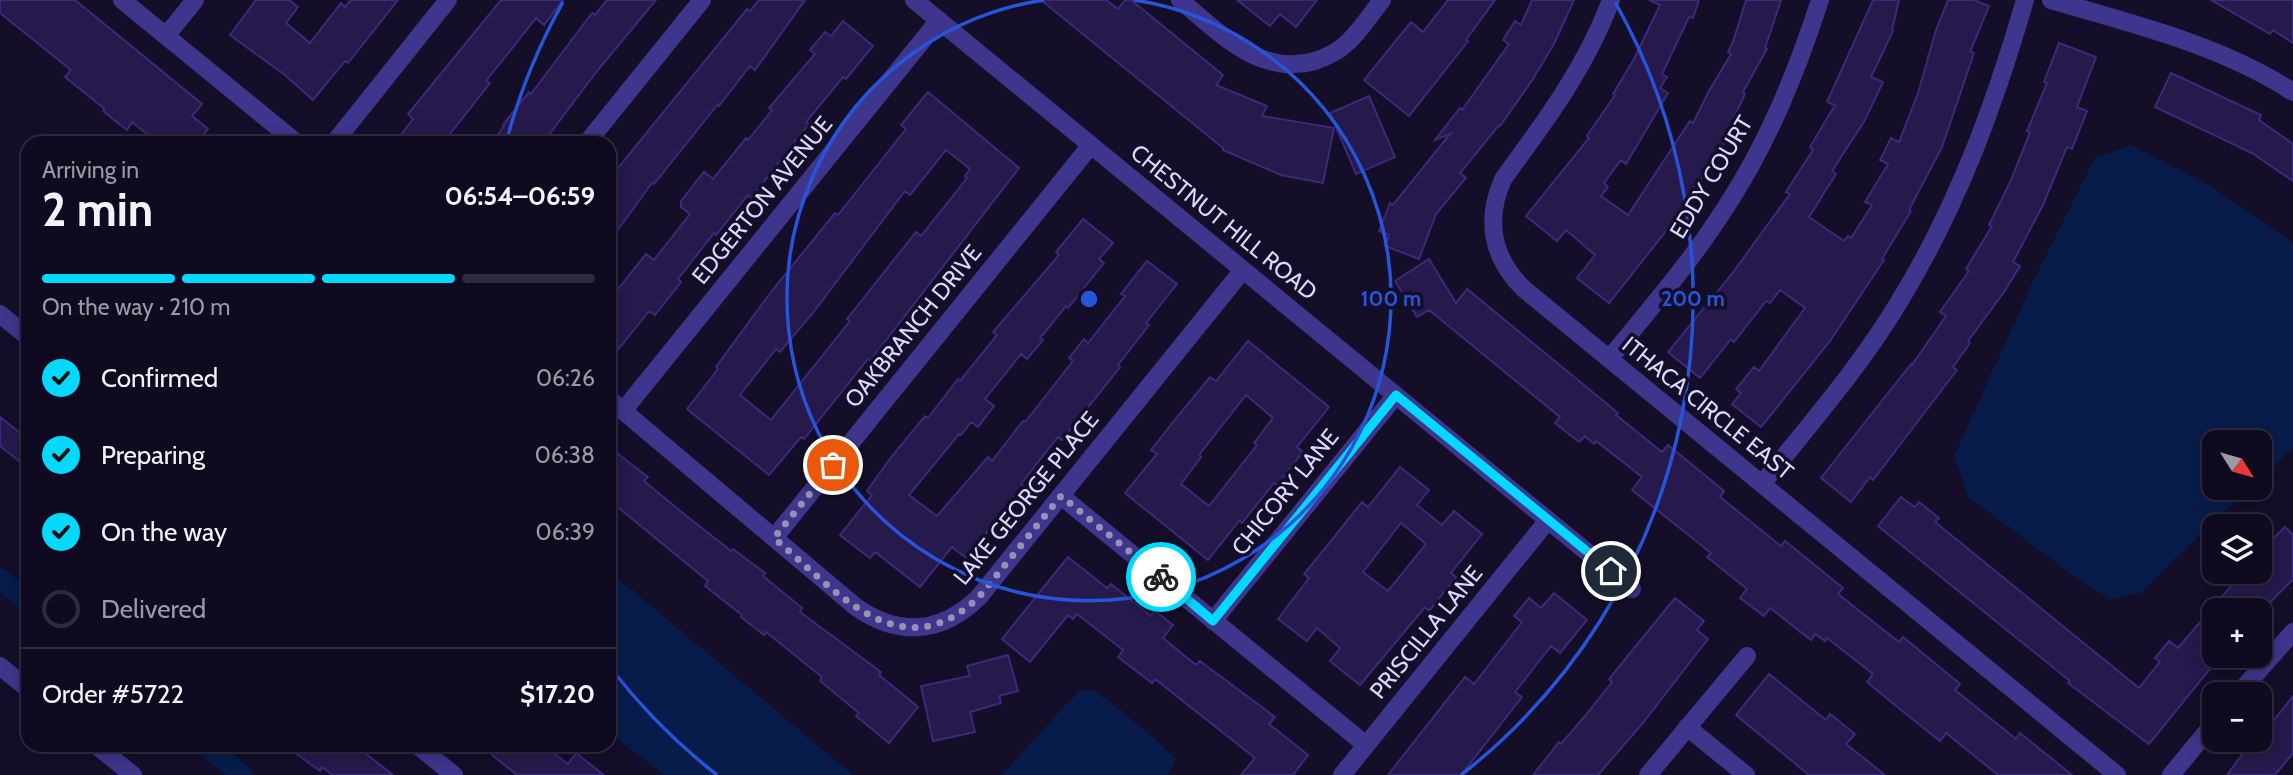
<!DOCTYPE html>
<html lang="en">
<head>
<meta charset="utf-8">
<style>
  body { margin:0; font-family:Cabin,sans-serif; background:#181328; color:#f1f3f6; height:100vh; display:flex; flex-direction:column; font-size:26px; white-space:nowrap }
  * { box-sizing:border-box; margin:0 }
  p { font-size:23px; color:#9b9aa4 }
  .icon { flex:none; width:38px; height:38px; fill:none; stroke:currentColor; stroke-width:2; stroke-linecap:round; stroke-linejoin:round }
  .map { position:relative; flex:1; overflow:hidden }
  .drawer { position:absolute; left:21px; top:136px; width:595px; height:616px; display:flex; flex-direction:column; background:#0f0a1f; border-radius:21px; box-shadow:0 4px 18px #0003,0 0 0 2px #2f2b3d }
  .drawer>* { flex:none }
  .needle { width:46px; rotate:127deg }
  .buttons { position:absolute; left:2202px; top:430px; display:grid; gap:14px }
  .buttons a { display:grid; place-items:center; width:70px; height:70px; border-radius:14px; background:#0f0a1f; box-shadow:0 4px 18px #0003,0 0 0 2px #2f2b3d; font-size:35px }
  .pin { position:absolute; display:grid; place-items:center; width:60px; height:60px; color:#fff; margin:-30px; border:4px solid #fff; border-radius:50%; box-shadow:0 2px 7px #0007 }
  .courier { position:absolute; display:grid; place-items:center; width:70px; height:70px; margin:-35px; border:5px solid #03d9ff; border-radius:50%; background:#fff; color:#222; box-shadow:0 2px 9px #0007 }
  .summary em { font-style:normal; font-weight:700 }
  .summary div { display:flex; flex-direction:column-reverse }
  .summary { display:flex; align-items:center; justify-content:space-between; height:119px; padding:0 21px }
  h1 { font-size:46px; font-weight:700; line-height:52px }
  .bar { display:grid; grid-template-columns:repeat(4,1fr); gap:10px 7px; align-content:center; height:84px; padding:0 21px }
  .bar i { height:9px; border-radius:5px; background:#2f2b3d }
  .bar .on { background:#03d9ff }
  .bar p { grid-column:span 4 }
  .line { display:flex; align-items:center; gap:18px; padding:0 21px; border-top:2px solid #2f2b3d }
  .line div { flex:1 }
  ol { padding:0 21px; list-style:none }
  li { display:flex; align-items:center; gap:21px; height:77px }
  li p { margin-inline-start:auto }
  li .icon { padding:7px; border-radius:50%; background:#03d9ff; color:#111; stroke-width:4 }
  li:last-child { color:#9b9aa4 }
  li i { width:38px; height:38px; border:4px solid #2f2b3d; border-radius:50% }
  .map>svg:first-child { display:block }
</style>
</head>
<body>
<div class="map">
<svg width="2293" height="775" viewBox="0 0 2293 775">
  <rect width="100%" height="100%" fill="#140e29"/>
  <path fill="#071c4a" d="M2131,145L2207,184L2287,238L2293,244V448L2259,480V443H2214V488H2250L2140,593L2110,599L2077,578L1968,497L1954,456L2034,280L2095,158Z
    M609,571L853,775H664L609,733Z
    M1079,690H1095L1153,737L1176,759L1168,775H1002Z"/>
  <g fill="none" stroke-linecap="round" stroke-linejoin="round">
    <path stroke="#071c4a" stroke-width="21" d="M0,579L28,602
      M206,746L242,775"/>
  </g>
  <path fill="#26194c" stroke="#3d2979" stroke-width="2" fill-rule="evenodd" d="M0,0H75L202,104L192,116L208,129L196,144H159L132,122L127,130L103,111L105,109L65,77L71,70L0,13Z
    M256,0H289L298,7L286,23L310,43L341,3L345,7L351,0H398L348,63L345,61L313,100L285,75L230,35Z
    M501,0H563L544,25L536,18L486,81L490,83L442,144H394L413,119L408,114Z
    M607,0H656L597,71L542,144H491L504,126L503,125L529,92L531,94L592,13L595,15Z
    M759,0H805L755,70L750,66L719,106L718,104L654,184L652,183L609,242V179L747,9L750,11Z
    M1041,0H1106L1118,9L1125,0H1131L1223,75L1216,85L1267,106L1262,116L1334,128L1323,183L1281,175L1223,150V148Z
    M1237,0H1317L1296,27L1280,14L1270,26Z
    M1448,0H1495L1466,40L1468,41L1409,116L1364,80L1411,22L1423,32Z
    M1532,0H1574L1554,44L1531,82L1500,126L1499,125L1460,173L1466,178L1436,214L1419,259L1385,246L1389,235L1379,231L1390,203L1393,205L1450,134L1435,140L1460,108L1462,110L1509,44L1503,40L1515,21L1521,25Z
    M1649,0H1699L1693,18L1689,17L1662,74L1667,77L1660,88L1668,93L1626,164L1621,160L1604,183L1608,187L1601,196L1628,215L1690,121L1693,123L1709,91L1731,54L1728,52L1733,42L1746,0H1781L1765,48L1767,49L1743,92L1745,94L1723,141L1725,142L1674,221L1609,303L1577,278L1595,255L1566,230L1557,241L1526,216L1589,138L1587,136L1615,95L1613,94L1634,59L1660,5Z
    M1873,0H1899L1892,30L1893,31L1871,77L1883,82L1865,120L1832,171L1836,174L1809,217L1844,241L1848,236L1851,238L1872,205L1865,202L1888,164L1880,160L1891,138L1899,142L1918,93L1936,30L1948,0H1974L1989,6L1970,52L1974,53L1942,147L1909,210L1911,211L1882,259L1884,260L1830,341L1761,427L1732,404L1741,393L1736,389L1754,367L1759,371L1805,308L1780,290L1770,303L1766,301L1734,342L1731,339L1700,378L1668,352L1731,275L1790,194L1786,192L1813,150L1810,147L1835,105L1827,102Z
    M2211,0H2293V43L2273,30L2270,34Z
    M843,21L873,46L846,79L843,77L806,122L809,124L751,198L748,195L716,235L714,233L678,279L681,282L655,315L649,311L609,361V300L646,254L654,260L690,214L681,207V201L704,172L713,179L746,138L748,140L772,110L769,108L815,54L810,50L825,32L831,36Z
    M2059,43L2096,57L2077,107L2087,111L2072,149L2067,147L2043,205L2013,262L2020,266L2004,292L1968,341L1970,343L1953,367L1957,370L1873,480L1870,477L1851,502L1821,478L1911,364L1912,365L1946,316L1940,312L1969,271L1966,269L1992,226L1989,225L2011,180L2030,132L2027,131L2047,83L2044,82Z
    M2171,73L2261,115L2259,120L2293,144V181L2252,153L2155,107Z
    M928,92L1019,168L870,361L868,359L804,439L801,437L769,475L687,409L718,369L716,367L771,292L835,213L838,215L906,129L901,125ZM946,150L970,169L965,176L967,178L921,236L916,232L847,319L850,321L771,420L740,395L776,349L780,352L812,314L905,191L910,195Z
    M1369,96L1395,157L1356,174L1330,113Z
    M1083,219L1113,243L1099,259L1104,263L1068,308L1066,306L1040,338L1043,340L1027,359L1021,354L985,399L994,406L978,427L971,422L961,435L959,434L909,495L937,516L988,457L992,461L1023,421L1025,422L1073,361L1069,358L1084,339L1088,343L1125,296L1121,294L1147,261L1177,284L1146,323L1149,325L1118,365L1120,367L1062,440L1058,437L1021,484L1024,486L966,558L952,547L920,587L875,552L870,558L840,535L872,495L867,491L892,456L925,416L928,418L958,379L960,381L997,335L993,332L1059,255L1056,252Z
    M1429,259L1456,303L1467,289L1618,413L1616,415L1662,452L1668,445L1724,491L1720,497L1781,546L1785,541L1843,588L1838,594L1899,642L1903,637L1960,684L1955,690L2016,739L2020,733L2072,775H1998L1946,733L1940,741L1906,714L1867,682L1873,674L1827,638L1825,641L1815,634L1811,640L1770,608L1764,616L1740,598L1747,589L1707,557L1711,553L1632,490L1642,477L1596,441L1594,444L1585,436L1579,442L1555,423L1560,417L1429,310L1417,317L1395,281Z
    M1248,341L1329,407L1297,447L1303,452L1277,485L1274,483L1242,523L1239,521L1208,560L1125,493L1157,454L1151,450L1178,416L1210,377L1216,381ZM1246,395L1273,418L1254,443L1257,445L1209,506L1181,484L1201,457L1199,455Z
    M0,417L28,439V468L0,446Z
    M609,447L648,477L644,481L684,514L731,551L733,549L765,573L763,576L802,608L800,612L881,672L879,675L918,707L889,743L856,716L859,713L820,681L822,677L766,632L764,635L741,617L742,615L705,586L708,581L609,500Z
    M1400,467L1429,490L1417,505L1442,525L1454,511L1482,534L1451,573L1456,577L1429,611L1425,607L1360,685L1330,661L1340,648L1317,628L1307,641L1278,619L1309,578L1304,574L1331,541L1362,502L1368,507ZM1401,523L1426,544L1388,591L1363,572Z
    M1901,497L1915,507L1919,502L1939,518L1935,522L2139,688L2160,662L2155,658L2169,641L2178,648L2243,572H2259V552L2285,527L2293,535V579L2259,614V610L2214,611V664L2149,744L2068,683L2070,681L1878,526Z
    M1068,557L1107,588L1111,584L1151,616L1155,611L1173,625L1163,638L1196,665L1200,661L1275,717L1269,724L1308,755L1293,775H1241L1255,758L1155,679L1152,683L1118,657L1123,650L1077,614L1073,619L1068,615L1030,662L1002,639Z
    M1554,593L1587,620L1560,653L1551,646L1515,692L1522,697L1461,775H1388L1465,677L1474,684L1522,622L1514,616L1529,598L1541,608Z
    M1675,598L1704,621L1697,630L1708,639L1642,724L1598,775H1533L1559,742L1561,744L1585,716L1612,682L1609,679Z
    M1008,655L1018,691L999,696L1001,703L970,712L975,732L933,741L921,686L970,676L967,666Z
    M1769,674L1826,720L1830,714L1855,734L1846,744L1885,775H1809L1736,715Z
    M2293,696V753L2275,775H2227L2253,740H2259V732L2267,722L2270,725Z
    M286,746H356L393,775H333L322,767L320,771Z
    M500,746H544L568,764L576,753L604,775H517L492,755Z"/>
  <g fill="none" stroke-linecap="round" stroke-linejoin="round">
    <path stroke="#3e368c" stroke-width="18" d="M122,0L298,144
      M914,0L1632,589
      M1180,0C1219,32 1259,77 1315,61C1327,57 1339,51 1348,42C1361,30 1371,14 1382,0
      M1611,0C1586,67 1545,122 1503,179C1485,220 1492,258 1524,289L2117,775
      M2051,0C2133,24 2221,45 2293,92
      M166,36L195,0
      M333,144L448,0
      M586,144L702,0
      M0,314L28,337
      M1609,359C1649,310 1690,263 1724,210C1767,145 1796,74 1820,0
      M609,399L856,607C899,637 941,634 979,597L1243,270
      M623,411L939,20
      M1762,484C1809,425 1860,367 1899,302C1957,207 1994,107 2025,0
      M1061,496L1366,745
      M774,538L1091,145
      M1213,621L1396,395
      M0,666L28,689
      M2237,695L2293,632
      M1687,727L1746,775
      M97,746L133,775
      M418,746L454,775
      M1342,775L1548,520
      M1648,775L1747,656
      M2171,775L2214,723"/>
  </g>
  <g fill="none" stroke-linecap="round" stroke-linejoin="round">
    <path stroke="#9791b4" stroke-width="7" stroke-dasharray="0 12.6" d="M833,465L774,538C835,589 900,673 979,597L1061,496L1161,577"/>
    <path stroke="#03d9ff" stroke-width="9" d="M1161,577L1213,621L1396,395L1611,571"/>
  </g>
  <g fill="none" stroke="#2755da" stroke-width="3.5">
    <path d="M1134 0A302 302 0 1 1 1044 0"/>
    <path d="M717 775A604 604 0 0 1 610 667M506 143A604 604 0 0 1 563 2M1615 2A604 604 0 0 1 1461 775"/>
  </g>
  <g text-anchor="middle" stroke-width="7" stroke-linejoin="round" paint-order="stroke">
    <g font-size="23" fill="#ddd7ff" stroke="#140e29">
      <text transform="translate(1711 177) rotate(-59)" y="8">EDDY COURT</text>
      <text transform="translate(762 200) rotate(-51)" y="8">EDGERTON AVENUE</text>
      <text transform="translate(1224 222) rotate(39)" y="8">CHESTNUT HILL ROAD</text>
      <text transform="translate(913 326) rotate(-51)" y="8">OAKBRANCH DRIVE</text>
      <text transform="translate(1708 408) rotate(39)" y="8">ITHACA CIRCLE EAST</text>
      <text transform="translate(1285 492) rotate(-51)" y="8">CHICORY LANE</text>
      <text transform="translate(1026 498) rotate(-51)" y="8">LAKE GEORGE PLACE</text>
      <text transform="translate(1426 632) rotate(-51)" y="8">PRISCILLA LANE</text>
    </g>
  </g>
  <circle cx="1089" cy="299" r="10" fill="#2755da" stroke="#140e29" stroke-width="3.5"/>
  <g font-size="21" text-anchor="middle" font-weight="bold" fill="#2755da" stroke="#140e29" stroke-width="7" stroke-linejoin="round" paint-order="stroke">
    <text x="1391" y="306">100 m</text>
    <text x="1693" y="306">200 m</text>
  </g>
</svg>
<div class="buttons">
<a><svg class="needle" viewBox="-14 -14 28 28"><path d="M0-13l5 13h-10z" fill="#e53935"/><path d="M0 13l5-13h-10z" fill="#9b9aa4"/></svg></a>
<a><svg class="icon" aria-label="layers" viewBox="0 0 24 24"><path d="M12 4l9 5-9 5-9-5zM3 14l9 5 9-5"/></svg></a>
<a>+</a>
<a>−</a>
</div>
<div class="pin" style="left:833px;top:465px;background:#ea580c"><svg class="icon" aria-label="bag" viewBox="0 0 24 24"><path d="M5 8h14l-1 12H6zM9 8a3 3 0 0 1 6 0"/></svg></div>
<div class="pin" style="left:1611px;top:571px;background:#1f2937"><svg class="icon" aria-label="home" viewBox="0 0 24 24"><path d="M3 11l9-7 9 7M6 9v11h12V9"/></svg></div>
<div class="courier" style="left:1161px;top:577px"><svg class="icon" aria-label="bike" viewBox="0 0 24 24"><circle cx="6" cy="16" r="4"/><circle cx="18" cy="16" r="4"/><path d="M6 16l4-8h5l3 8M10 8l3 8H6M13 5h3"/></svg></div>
<section class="drawer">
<div class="summary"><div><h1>2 min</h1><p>Arriving in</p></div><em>06:54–06:59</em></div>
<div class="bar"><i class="on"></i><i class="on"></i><i class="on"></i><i></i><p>On the way · 210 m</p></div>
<ol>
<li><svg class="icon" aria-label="check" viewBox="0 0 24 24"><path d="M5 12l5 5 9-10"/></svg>Confirmed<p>06:26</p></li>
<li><svg class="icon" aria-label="check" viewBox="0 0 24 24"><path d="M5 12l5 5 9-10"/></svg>Preparing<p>06:38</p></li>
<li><svg class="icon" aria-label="check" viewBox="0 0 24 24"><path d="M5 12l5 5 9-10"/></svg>On the way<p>06:39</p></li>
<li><i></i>Delivered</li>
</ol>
<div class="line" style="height:91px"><div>Order #5722</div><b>$17.20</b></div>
</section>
</div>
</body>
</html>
